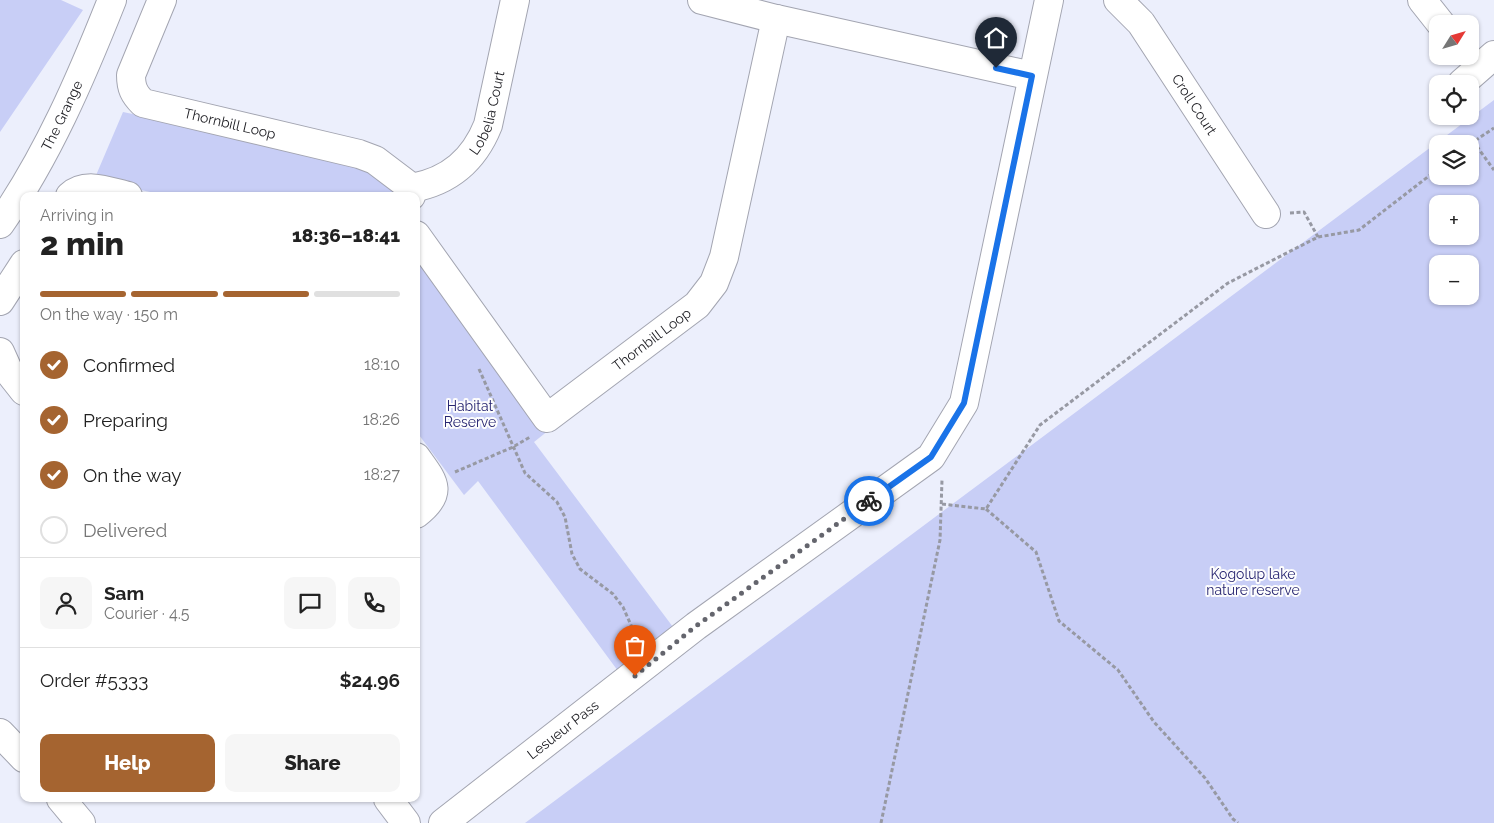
<!DOCTYPE html>
<html lang="en">
<head>
<meta charset="utf-8">
<style>
  body { margin:0; font-family:Raleway,sans-serif; background:#f6f6f6; color:#222; height:100vh; display:flex; flex-direction:column; font-size:19px; white-space:nowrap }
  * { box-sizing:border-box; margin:0 }
  p { font-size:16px; color:#767676 }
  .icon { flex:none; width:28px; height:28px; fill:none; stroke:currentColor; stroke-width:2; stroke-linecap:round; stroke-linejoin:round }
  .map { position:relative; flex:1; overflow:hidden }
  .details { position:absolute; left:20px; top:192px; width:400px; height:610px; display:flex; flex-direction:column; background:#fff; border-radius:10px; box-shadow:0 1px 4px #0004 }
  .details>* { flex:none }
  .needle { width:32px; rotate:53deg }
  .tools { position:absolute; left:1429px; top:15px; display:grid; gap:10px }
  .tools a { display:grid; place-items:center; width:50px; height:50px; border-radius:10px; background:#fff; box-shadow:0 1px 4px #0004; font-size:25px }
  .pin { position:absolute; display:grid; place-items:center; width:42px; height:42px; color:#fff; margin:-51px -21px; border-radius:50% 50% 50% 0; rotate:-45deg; box-shadow:0 0 5px #0007 }
  .pin .icon { rotate:45deg }
  .courier { position:absolute; display:grid; place-items:center; width:50px; height:50px; margin:-25px; border:4px solid #1a73e8; border-radius:50%; background:#fff; color:#222; box-shadow:0 1px 6px #0007 }
  .headline em { font-style:normal; font-weight:800 }
  .headline div { display:flex; flex-direction:column-reverse }
  .headline { display:flex; align-items:center; justify-content:space-between; height:85px; padding:0 20px }
  h1 { font-size:32px; font-weight:800; line-height:38px }
  .bar { display:grid; grid-template-columns:repeat(4,1fr); gap:8px 5px; align-content:center; height:60px; padding:0 20px }
  .bar i { height:6px; border-radius:4px; background:#e0e0e0 }
  .bar .active { background:#a56430 }
  .bar p { grid-column:span 4 }
  .line { display:flex; align-items:center; gap:12px; padding:0 20px; border-top:1px solid #e0e0e0 }
  .line div { flex:1 }
  .round { display:grid; place-items:center; flex:none; width:52px; height:52px; border-radius:10px; background:#f6f6f6 }
  ol { padding:0 20px; list-style:none }
  li { display:flex; align-items:center; gap:15px; height:55px }
  li p { margin-inline-start:auto }
  li .icon { padding:5px; border-radius:50%; background:#a56430; color:#fff; stroke-width:4 }
  li:last-child { color:#767676 }
  li i { width:28px; height:28px; border:2px solid #e0e0e0; border-radius:50% }
  .action { display:flex; gap:10px; margin-top:auto; padding:10px 20px }
  .action a { flex:1; height:58px; border-radius:10px; background:#a56430; color:#fff; font-size:20px; font-weight:800; line-height:58px; text-align:center }
  .action a+a { background:#f6f6f6; color:#222 }
  .map>svg:first-child { display:block }
</style>
</head>
<body>
<div class="map">
<svg width="1494" height="823" viewBox="0 0 1494 823">
  <rect width="100%" height="100%" fill="#eceffc"/>
  <path fill="#c8cef6" fill-rule="evenodd" d="M0,0H61L83,10L0,132Z
    M1494,100V823H525ZM1438,144H1470V176H1438ZM1438,204H1470V236H1438ZM1438,264H1470V296H1438Z
    M123,112L315,152L377,168L395,189L397,196H169L94,180Z
    M416,254L549,430L534,442L673,627L618,671L478,481L464,495L416,431Z"/>
  <g fill="none" stroke-linecap="round" stroke-linejoin="round">
    <g stroke="#a3a5b1" stroke-width="30">
      <g id="minor">
        <path id="s1" d="M162,0L131,75C131,88 134,94 143,103L359,154L375,160L412,188L411,196"/>
        <path d="M702,0L776,19L1032,76"/>
        <path id="s2" d="M1118,0L1141,23L1266,214"/>
        <path d="M1422,0L1441,24"/>
        <path d="M1462,83L1494,55"/>
        <path id="s3" d="M412,188C450,181 474,160 488,125L515,0"/>
        <path d="M70,196C86,181 110,192 128,196"/>
        <path id="s4" d="M0,224C48,155 81,78 112,0"/>
        <path id="s5" d="M416,235L547,418L697,305L714,283L724,257L776,19"/>
        <path d="M0,301L24,264"/>
        <path d="M0,352L9,372L24,391"/>
        <path d="M416,457C433,481 445,492 416,514"/>
        <path d="M0,733L24,758"/>
        <path d="M61,799L81,823"/>
        <path d="M388,799L406,823"/>
        <path id="s6" d="M443,823L696,626L931,457L964,403L1049,0"/>
      </g>
    </g>
    <path stroke="#9799a3" stroke-width="3" stroke-dasharray="4 2.5" stroke-linecap="butt" d="M1473,141L1494,170
      M1470,144L1494,128
      M1290,213L1304,212L1318,237
      M479,369L525,473L557,502L565,517L572,554L580,569L613,594L623,607L638,641
      M455,472L513,447L530,437
      M942,504L986,509L1040,425L1228,283L1318,237L1359,230L1438,169
      M986,509L1036,552L1059,621L1118,670L1154,722L1205,778L1233,819L1238,823
      M881,823L940,540L942,480"/>
    <use href="#minor" stroke="#fff" stroke-width="28"/>
  </g>
  <g fill="none" stroke-linecap="round" stroke-linejoin="round">
    <path stroke="#64656d" stroke-width="5" stroke-dasharray="0 9" d="M635,676L696,626L869,501"/>
    <path stroke="#1a73e8" stroke-width="6" d="M869,501L931,457L964,403L1032,76L996,68"/>
  </g>
  <g text-anchor="middle" stroke-width="4" stroke-linejoin="round" paint-order="stroke">
    <g font-size="14" fill="#1b1b20" stroke="#fdfdfd">
      <text dy="5" stroke="none"><textPath href="#s2" startOffset="130">Croll Court</textPath></text>
      <text dy="5" stroke="none"><textPath href="#s3" startOffset="115">Lobelia Court</textPath></text>
      <text dy="5" stroke="none"><textPath href="#s4" startOffset="125">The Grange</textPath></text>
      <text dy="5" stroke="none"><textPath href="#s1" startOffset="202">Thornbill Loop</textPath></text>
      <text dy="5" stroke="none"><textPath href="#s5" startOffset="356">Thornbill Loop</textPath></text>
      <text dy="5" stroke="none"><textPath href="#s6" startOffset="152">Lesueur Pass</textPath></text>
    </g>
    <g font-size="14" fill="#272571" stroke="#fdfdfd">
      <text x="470" y="411">Habitat<tspan x="470" dy="16">Reserve</tspan></text>
      <text x="1253" y="579">Kogolup lake<tspan x="1253" dy="16">nature reserve</tspan></text>
    </g>
  </g>
</svg>
<div class="tools">
<a><svg class="needle" viewBox="-14 -14 28 28"><path d="M0-13l5 13h-10z" fill="#e53935"/><path d="M0 13l5-13h-10z" fill="#767676"/></svg></a>
<a><svg class="icon" aria-label="locate" viewBox="0 0 24 24"><circle cx="12" cy="12" r="6"/><path d="M12 2v4M12 18v4M2 12h4M18 12h4"/></svg></a>
<a><svg class="icon" aria-label="layers" viewBox="0 0 24 24"><path d="M12 4l9 5-9 5-9-5zM3 14l9 5 9-5"/></svg></a>
<a>+</a>
<a>−</a>
</div>
<div class="pin" style="left:635px;top:676px;background:#ea580c"><svg class="icon" aria-label="bag" viewBox="0 0 24 24"><path d="M5 8h14l-1 12H6zM9 8a3 3 0 0 1 6 0"/></svg></div>
<div class="pin" style="left:996px;top:68px;background:#1f2937"><svg class="icon" aria-label="home" viewBox="0 0 24 24"><path d="M3 11l9-7 9 7M6 9v11h12V9"/></svg></div>
<div class="courier" style="left:869px;top:501px"><svg class="icon" aria-label="bike" viewBox="0 0 24 24"><circle cx="6" cy="16" r="4"/><circle cx="18" cy="16" r="4"/><path d="M6 16l4-8h5l3 8M10 8l3 8H6M13 5h3"/></svg></div>
<section class="details">
<div class="headline"><div><h1>2 min</h1><p>Arriving in</p></div><em>18:36–18:41</em></div>
<div class="bar"><i class="active"></i><i class="active"></i><i class="active"></i><i></i><p>On the way · 150 m</p></div>
<ol>
<li><svg class="icon" aria-label="check" viewBox="0 0 24 24"><path d="M5 12l5 5 9-10"/></svg>Confirmed<p>18:10</p></li>
<li><svg class="icon" aria-label="check" viewBox="0 0 24 24"><path d="M5 12l5 5 9-10"/></svg>Preparing<p>18:26</p></li>
<li><svg class="icon" aria-label="check" viewBox="0 0 24 24"><path d="M5 12l5 5 9-10"/></svg>On the way<p>18:27</p></li>
<li><i></i>Delivered</li>
</ol>
<div class="line" style="height:90px"><a class="round"><svg class="icon" aria-label="person" viewBox="0 0 24 24"><circle cx="12" cy="8" r="4"/><path d="M4 21q1-7 8-7t8 7"/></svg></a><div><b>Sam</b><p>Courier · 4.5</p></div><a class="round"><svg class="icon" aria-label="chat" viewBox="0 0 24 24"><path d="M4 5h16v11H9l-5 4z"/></svg></a><a class="round"><svg class="icon" aria-label="phone" viewBox="0 0 24 24"><path d="M5 4h4l2 5-3 2q2 4 5 5l2-3 5 2v4C11 20 4 13 5 4z"/></svg></a></div>
<div class="line" style="height:65px"><div>Order #5333</div><b>$24.96</b></div>
<div class="action"><a>Help</a><a>Share</a></div>
</section>
</div>
</body>
</html>
